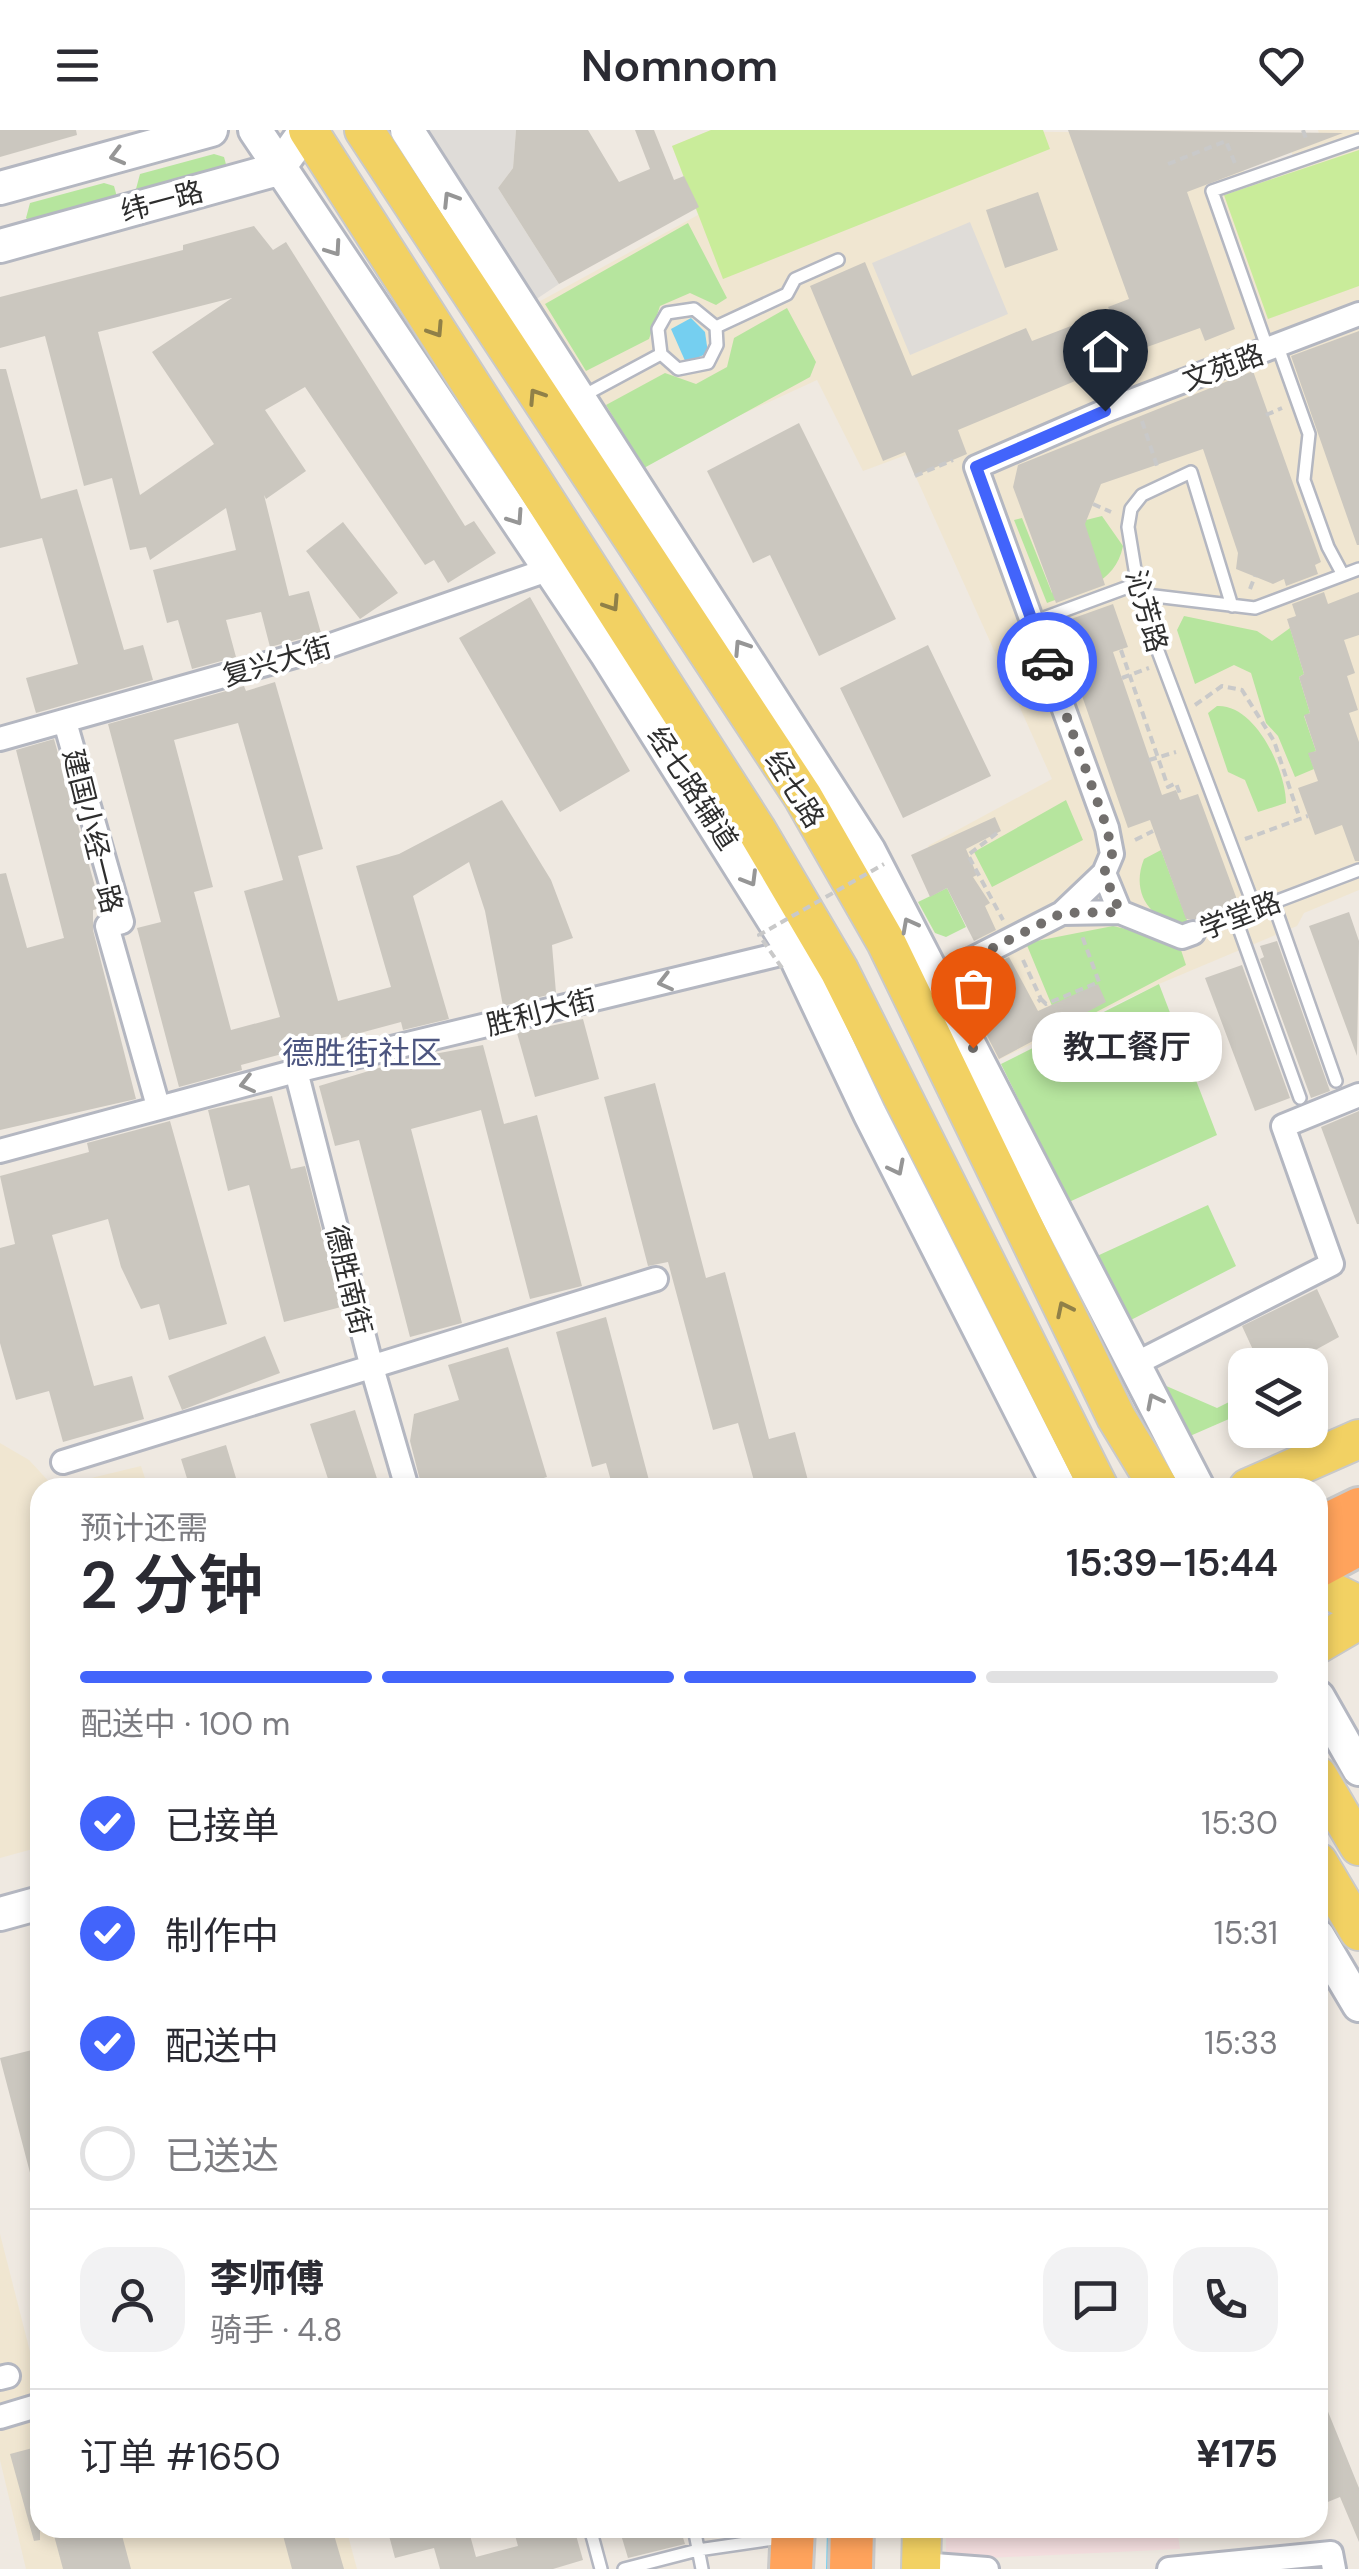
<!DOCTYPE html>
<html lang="zh">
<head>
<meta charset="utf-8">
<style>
  body { margin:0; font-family:"DM Sans","Noto Sans SC",sans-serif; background:#f2f2f3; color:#2b2b33; height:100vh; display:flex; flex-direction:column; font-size:38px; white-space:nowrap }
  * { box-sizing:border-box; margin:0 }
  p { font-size:32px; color:#7c7c81 }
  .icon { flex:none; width:55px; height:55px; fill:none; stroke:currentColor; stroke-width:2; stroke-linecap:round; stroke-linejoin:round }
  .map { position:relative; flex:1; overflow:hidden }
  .panel { position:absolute; left:30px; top:1348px; width:1298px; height:1060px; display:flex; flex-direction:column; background:#fff; border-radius:30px; box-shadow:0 5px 15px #0003 }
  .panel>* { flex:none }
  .fabs { position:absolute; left:1228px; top:1218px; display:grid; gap:20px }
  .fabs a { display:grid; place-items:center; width:100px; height:100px; border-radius:20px; background:#fff; box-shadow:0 5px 15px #0003; font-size:50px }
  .pin { position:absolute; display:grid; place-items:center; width:85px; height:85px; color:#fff; margin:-102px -42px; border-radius:50% 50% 50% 0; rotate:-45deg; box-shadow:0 0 10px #0007 }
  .pin .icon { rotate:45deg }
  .courier { position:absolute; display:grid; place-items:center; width:100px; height:100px; margin:-50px; border:8px solid #4264fb; border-radius:50%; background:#fff; color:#222; box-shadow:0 2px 12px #0007 }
  .bubble { position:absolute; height:70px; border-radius:30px; background:#fff; box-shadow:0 5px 15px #0003; font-size:32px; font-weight:600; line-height:70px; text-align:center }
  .summary em { font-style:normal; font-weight:600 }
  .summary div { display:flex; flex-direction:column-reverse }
  .summary { display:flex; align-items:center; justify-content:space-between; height:170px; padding:0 50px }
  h1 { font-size:65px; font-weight:600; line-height:75px }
  .bar { display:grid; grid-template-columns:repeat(4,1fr); gap:15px 10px; align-content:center; height:120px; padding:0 50px }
  .bar i { height:12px; border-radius:8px; background:#e1e1e2 }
  .bar .on { background:#4264fb }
  .bar p { grid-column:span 4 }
  .line { display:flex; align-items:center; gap:25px; padding:0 50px; border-top:2px solid #e1e1e2 }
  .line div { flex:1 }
  .round { display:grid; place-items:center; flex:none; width:105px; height:105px; border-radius:30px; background:#f2f2f3 }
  ol { padding:0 50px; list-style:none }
  li { display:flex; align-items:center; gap:30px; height:110px }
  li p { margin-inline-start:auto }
  li .icon { padding:10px; border-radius:50%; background:#4264fb; color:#fff; stroke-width:4 }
  li:last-child { color:#7c7c81 }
  li i { width:55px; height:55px; border:5px solid #e1e1e2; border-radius:50% }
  header { display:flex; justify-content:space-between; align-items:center; height:130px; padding:0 50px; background:#fff; font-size:45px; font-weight:600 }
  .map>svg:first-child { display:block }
</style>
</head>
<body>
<header><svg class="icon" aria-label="menu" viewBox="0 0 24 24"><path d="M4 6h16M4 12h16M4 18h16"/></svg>Nomnom<svg class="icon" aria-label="heart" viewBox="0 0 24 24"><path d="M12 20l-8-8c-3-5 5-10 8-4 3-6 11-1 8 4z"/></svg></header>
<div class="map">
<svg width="1359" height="2439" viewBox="0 0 1359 2439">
  <rect width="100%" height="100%" fill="#efe9e1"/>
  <path fill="#f0e6d1" d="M711,0L1231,3L1245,44L1293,27L1291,20L1321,10L1318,0H1359V760L1304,783L1297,796L1159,854L998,930L979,893L1011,875L986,819L928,716L1052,649L906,325L863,341L817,250L636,333L533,175L698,85L672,16Z
    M0,1313L29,1330L54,1357L141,1336L148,1357L40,1358V1717L0,1728Z
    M0,2104L40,2261V2275L0,2287Z
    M40,2289V2398H346L357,2439H26L0,2330V2300Z"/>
  <path fill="#f5dfe0" d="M946,2398H1177L1180,2419L946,2430Z"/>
  <path fill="#b6e59e" d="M214,24L224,27L227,38L140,64L136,59L140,44Z
    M104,53L114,56L117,67L30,92L26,88L30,73Z
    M688,93L727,168L716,175L690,163L660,176L649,209L586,241L545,174Z
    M787,178L816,232L810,247L644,338L606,275L665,243L696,254L727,237L734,208Z
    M1102,386L1123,416C1115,455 1079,461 1047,473L1014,390L1022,388L1052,463L1086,390Z
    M1184,486L1257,501L1272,511L1290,498L1304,544L1299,547L1310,583L1304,586L1316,621L1309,624L1314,639L1295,647L1278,606L1266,593L1251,543L1234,535L1195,554L1177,500Z
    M1217,576C1256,574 1286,641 1286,673L1258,682L1245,650L1228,642L1208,583Z
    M1066,670L1083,710L992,757L974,722Z
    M1161,720L1188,793C1151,794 1130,763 1144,729Z
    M947,758L966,797L946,807L935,803L918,772Z
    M1113,796L1178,811L1186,835L1062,900L1026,813Z
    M987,839L1006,878L979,893L959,860Z
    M1159,854L1217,1005L1069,1072L1001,934Z
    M1208,1075L1236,1136L1127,1192L1097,1126Z
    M1153,1237L1164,1255L1217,1278L1245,1264V1282L1190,1306Z"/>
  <path fill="#c9ec9a" d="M711,0H1043L1050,19L723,149L672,16Z
    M1359,20V156L1268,189L1224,65Z"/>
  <path fill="#dfdcd8" d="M430,0H516L513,38L498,58L559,154L529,174L429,7Z
    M970,92L1008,184L910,225L872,133Z"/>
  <path fill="#75cff0" d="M691,188L705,202L708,223L686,233L671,199Z"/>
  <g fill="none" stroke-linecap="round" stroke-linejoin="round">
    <path stroke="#75cff0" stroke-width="8" d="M830,2439L831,2398"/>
  </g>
  <path fill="#cbc7bf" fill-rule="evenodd" d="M0,0H76L77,5L0,27Z
    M516,0H588L619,52L650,39L635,0H654L674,50L684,46L699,77L559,154L498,58L513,38Z
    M1068,0L1343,3L1187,62L1235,199L1205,211L1200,198L1108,231L1111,236L958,300L967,324L915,346L905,322L883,331L810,156L865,132L912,246L1026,198L1032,211L1110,181L1108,177L1129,169Z
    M1038,62L1058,120L1005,138L986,80Z
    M254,96L273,120L286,112L465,396L474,391L496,423L448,453L434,430L425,435L305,257L265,280L306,341L266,369L264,365L289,466L309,461L321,503L270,517L261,482L226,490L236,527L192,539L178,490L167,493L153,440L236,420L226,378L150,430L146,417L130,420L112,348L84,356L45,206L0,218V167L183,120V115ZM232,168L152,222L214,314L140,365L98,202Z
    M1359,201V415H1357L1291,226Z
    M0,239H6L41,369L77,359L124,520L143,515L153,550L36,583L26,548L78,534L42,408L0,418Z
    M1253,241L1321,432L1315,435L1318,444L1286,456L1284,449L1273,454L1236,439L1238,423L1203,319L1101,354L1085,394L1105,455L1056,473L1013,357L1018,335Z
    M799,293L896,489L819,526L770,425L753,433L707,341Z
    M343,392L398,463L360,489L306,421Z
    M1324,462L1328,474L1359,462V505L1344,510L1355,543L1347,546L1358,580L1349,583L1359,612V731H1355L1342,695L1315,705L1298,658L1318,651L1308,623L1316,621L1304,585L1310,583L1299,547L1304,544L1287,489L1296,486L1292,474Z
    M530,467L630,641L560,682L459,508Z
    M1113,474L1128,517L1113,522L1162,665L1176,660L1180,670L1198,664L1239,775L1198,789H1186L1150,690L1128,698L1057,494Z
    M928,515L991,646L903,688L840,558Z
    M275,552L323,719L298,726L338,871L391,857L356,736L399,724L502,670L551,750L573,808L552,815L556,863L503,876L485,781L469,732L413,766L449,889L403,900L401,892L241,935L242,940L179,957L137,798L161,792L108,594L244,556L246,561ZM238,593L283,750L244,761L280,887L231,900L194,762L213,757L174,610Z
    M54,609L101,778L93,780V800L136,969L0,1000V744L6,743L27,818L64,808L16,620Z
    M995,687L1001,701L966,719L977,745L973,747L990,773L985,776L996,800L974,811L947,758L930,767L911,725Z
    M1349,782L1359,811L1357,926L1309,796Z
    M1277,811L1330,961L1311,968L1260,829L1264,827L1260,816Z
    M1009,827L1038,881L1098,854L1106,872L999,929L980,892L1006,878L987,838Z
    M1242,835L1290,968L1255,981L1205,848Z
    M583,889L599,949L535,967L517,903Z
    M483,915L504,994L537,985L582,1156L530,1169L481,980L411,999L462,1193L410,1207L359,1010L335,1016L319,956L412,928Z
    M655,953L706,1148L725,1142L769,1309L795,1302L810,1358H756L738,1293L713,1300L668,1132L648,1136L604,967Z
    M272,966L291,1039L305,1036L341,1177L284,1192L249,1055L228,1061L208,980Z
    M1359,981V1094H1357L1321,997Z
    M170,991L227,1194L169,1210L159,1174L141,1179L121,1137L108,1089L52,1105L94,1256L132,1246L144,1289L63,1312L49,1261L16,1270L0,1213V1118L15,1114L0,1046L89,1022L87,1013Z
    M1317,1159L1339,1207L1288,1235H1260L1242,1196Z
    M606,1187L651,1358H613L606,1333L592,1337L556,1202Z
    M265,1206L280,1243L182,1280L168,1246Z
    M508,1217L547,1347L512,1358H422L410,1311L414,1284L459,1270L448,1235Z
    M355,1280L380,1358H331L310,1294Z
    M226,1315L239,1358H190L181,1329Z
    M40,1918V2057L34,2058L0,1928Z
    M1318,2257L1359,2358V2412L1340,2367L1318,2376Z
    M40,2316V2410L34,2411L10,2324Z
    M52,2398H120L131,2439H63Z
    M281,2398H332L344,2439H292Z
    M387,2398H468L476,2427L518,2416L513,2398H574L583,2430L553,2439H440L434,2418L395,2428Z
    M619,2398H680L685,2414L628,2428Z"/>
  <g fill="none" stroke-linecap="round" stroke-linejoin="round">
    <g stroke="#b4b7c1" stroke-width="16">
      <path id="lane" d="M1278,217L1309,304L1304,350L1328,417L1343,445
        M1268,220L1212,61L1359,10
        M661,224L658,199L667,183L694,179L716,197
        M581,267L661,224L678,239L708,233L717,215L716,197L787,164L795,149L838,130
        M1138,464L1255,478L1359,439
        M1232,476L1191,342L1142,365L1131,379L1128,397L1141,476L1255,779
        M1033,492L1136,454
        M1273,772L1336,951
        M1235,787L1300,968
        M1193,803L1359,740
        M590,2398L601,2439
        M694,2398L702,2439
        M624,2439L698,2420L780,2408"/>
    </g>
    <g stroke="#b4b7c1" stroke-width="28">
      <path id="street" d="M65,592L122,792L107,796L158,976
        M0,609L323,518L550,439
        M1120,782L1104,743L1112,724L1107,698L976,337L1105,281L1359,184
        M1062,783L1120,782L1182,807L1193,803
        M937,847L1062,783L1104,743
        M296,941L371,1234L407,1358
        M0,1021L296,941L793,821
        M1135,1234L1332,1134L1283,996L1359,965
        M63,1332L656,1149
        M0,2248L8,2246
        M0,2287L40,2275
        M921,2434L987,2439
        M1169,2439L1331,2423L1334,2439"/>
    </g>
    <g stroke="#b4b7c1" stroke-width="38">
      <path id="secondary" d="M255,0L606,523L793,821L870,984L1060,1358
        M407,0L869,721L1198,1358
        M0,58L211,0
        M0,116L278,39L306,0
        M1318,1567L1359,1639
        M0,1784L40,1773
        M1318,1806L1359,1875"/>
    </g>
    <g stroke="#c9c9c9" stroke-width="42">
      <path id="primary" d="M308,0L756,699L839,840L1099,1358
        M364,0L803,667L886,812L1116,1287L1159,1358
        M1248,1358L1359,1309
        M1318,1455L1359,1475
        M1318,1514L1359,1490
        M1318,1646L1359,1716
        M1318,1732L1359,1801
        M921,2439L922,2398"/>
    </g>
    <g stroke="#c9c9c9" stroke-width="48">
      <path id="highway" d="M1318,1399L1359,1379
        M1318,1436L1359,1414
        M791,2439L793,2398
        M851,2439L852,2398"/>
    </g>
    <path stroke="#c9c9c9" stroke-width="4" stroke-dasharray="8 5" stroke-linecap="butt" d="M1303,0L1307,12
      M1168,34L1226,11L1236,36
      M1266,285L1282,278
      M1142,291L1158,339
      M915,346L953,330
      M1093,374L1111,382
      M1250,459L1255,446
      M1121,520L1168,657L1176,653L1180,664
      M1122,548L1149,538
      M1195,575L1222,556L1242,560L1274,611L1300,689
      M1149,630L1176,622
      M997,703L968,725L1003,790
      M1245,709L1308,686
      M1135,710L1153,701
      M1023,830L1041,869L1035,874
      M1041,869L1046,874L1099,852L1082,806"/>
    <use href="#lane" stroke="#fff" stroke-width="11"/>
    <use href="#street" stroke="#fff" stroke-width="22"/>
    <use href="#secondary" stroke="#fff" stroke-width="32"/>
    <use href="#primary" stroke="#f2d163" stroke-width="38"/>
    <use href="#highway" stroke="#ffa35c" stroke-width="42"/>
    <path stroke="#c9c9c9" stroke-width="4" stroke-dasharray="8 5" stroke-linecap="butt" d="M782,838L759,805L884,734"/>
  </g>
  <defs><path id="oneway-chevron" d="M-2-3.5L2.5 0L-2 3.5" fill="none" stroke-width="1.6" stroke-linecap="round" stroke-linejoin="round" transform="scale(2.5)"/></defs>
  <g stroke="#969696">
    <use href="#oneway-chevron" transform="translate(117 26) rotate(165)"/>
    <use href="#oneway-chevron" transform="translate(450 69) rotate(-122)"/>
    <use href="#oneway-chevron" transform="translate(334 119) rotate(55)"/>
    <use href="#oneway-chevron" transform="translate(516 388) rotate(56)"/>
    <use href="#oneway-chevron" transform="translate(741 517) rotate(-123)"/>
    <use href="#oneway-chevron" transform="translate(750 749) rotate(59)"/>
    <use href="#oneway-chevron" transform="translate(909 795) rotate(-118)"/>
    <use href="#oneway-chevron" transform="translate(665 852) rotate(166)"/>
    <use href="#oneway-chevron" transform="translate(247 954) rotate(166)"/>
    <use href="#oneway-chevron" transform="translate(897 1038) rotate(63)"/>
    <use href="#oneway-chevron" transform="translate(1154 1271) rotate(-117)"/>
  </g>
  <g stroke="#908048">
    <use href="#oneway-chevron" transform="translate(436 200) rotate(57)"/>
    <use href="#oneway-chevron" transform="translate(536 266) rotate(-123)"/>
    <use href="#oneway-chevron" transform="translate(612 474) rotate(57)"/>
    <use href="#oneway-chevron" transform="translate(1064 1179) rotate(-116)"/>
  </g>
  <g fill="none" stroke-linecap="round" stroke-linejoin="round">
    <path stroke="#726f6d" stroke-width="10" stroke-dasharray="0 18" d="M973,918L936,847L1062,783L1120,782L1104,743L1112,724L1107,698L1047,532"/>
    <path stroke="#4264fb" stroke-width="12" d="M1047,532L976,337L1105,281"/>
  </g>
  <g text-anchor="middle" stroke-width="8" stroke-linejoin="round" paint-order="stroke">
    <g font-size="28" fill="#2e2e2e" stroke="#fff">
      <text transform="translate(162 71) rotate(-15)" y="10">纬一路</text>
      <text transform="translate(1223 237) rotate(-20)" y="10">文苑路</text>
      <text transform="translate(1147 481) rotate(74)" y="10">沁芳路</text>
      <text transform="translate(277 531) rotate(-16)" y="10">复兴大街</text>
      <text transform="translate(693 658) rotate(57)" y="10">经七路辅道</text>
      <text transform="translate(795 659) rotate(58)" y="10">经七路</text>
      <text transform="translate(93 701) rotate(76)" y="10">建国小经一路</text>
      <text transform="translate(1240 785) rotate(-21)" y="10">学堂路</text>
      <text transform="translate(541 882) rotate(-14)" y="10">胜利大街</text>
      <text transform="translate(349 1150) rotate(76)" y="10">德胜南街</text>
    </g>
    <g font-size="32" fill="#4d5680" stroke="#fff">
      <text x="362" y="934">德胜街社区</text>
    </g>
  </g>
</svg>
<div class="fabs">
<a><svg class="icon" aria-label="layers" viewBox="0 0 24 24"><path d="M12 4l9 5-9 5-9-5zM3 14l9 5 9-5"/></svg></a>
</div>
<div class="pin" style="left:973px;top:918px;background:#ea580c"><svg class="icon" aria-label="bag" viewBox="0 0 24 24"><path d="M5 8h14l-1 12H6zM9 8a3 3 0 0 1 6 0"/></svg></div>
<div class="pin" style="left:1105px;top:281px;background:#1f2937"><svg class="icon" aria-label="home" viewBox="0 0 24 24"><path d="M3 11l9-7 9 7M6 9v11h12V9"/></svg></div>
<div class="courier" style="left:1047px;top:532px"><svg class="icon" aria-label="car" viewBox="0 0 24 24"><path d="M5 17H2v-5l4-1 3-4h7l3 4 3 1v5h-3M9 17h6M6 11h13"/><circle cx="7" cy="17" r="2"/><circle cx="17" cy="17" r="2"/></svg></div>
<div class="bubble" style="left:1032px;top:882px;width:190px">教工餐厅</div>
<section class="panel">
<div class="summary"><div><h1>2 分钟</h1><p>预计还需</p></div><em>15:39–15:44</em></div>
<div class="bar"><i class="on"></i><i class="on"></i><i class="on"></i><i></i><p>配送中 · 100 m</p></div>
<ol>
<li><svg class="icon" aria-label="check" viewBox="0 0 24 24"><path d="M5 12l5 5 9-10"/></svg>已接单<p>15:30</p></li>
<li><svg class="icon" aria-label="check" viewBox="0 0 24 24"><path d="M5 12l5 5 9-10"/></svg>制作中<p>15:31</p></li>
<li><svg class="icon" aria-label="check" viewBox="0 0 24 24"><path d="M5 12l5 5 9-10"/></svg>配送中<p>15:33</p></li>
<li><i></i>已送达</li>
</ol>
<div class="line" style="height:180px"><a class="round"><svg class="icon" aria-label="person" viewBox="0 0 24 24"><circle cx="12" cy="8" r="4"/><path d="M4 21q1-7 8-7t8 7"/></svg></a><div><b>李师傅</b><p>骑手 · 4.8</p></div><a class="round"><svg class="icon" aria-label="chat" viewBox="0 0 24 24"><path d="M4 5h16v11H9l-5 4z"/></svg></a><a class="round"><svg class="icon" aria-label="phone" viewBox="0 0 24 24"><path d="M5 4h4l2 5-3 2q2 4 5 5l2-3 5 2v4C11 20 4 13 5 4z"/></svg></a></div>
<div class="line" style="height:130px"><div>订单 #1650</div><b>¥175</b></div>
</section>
</div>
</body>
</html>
